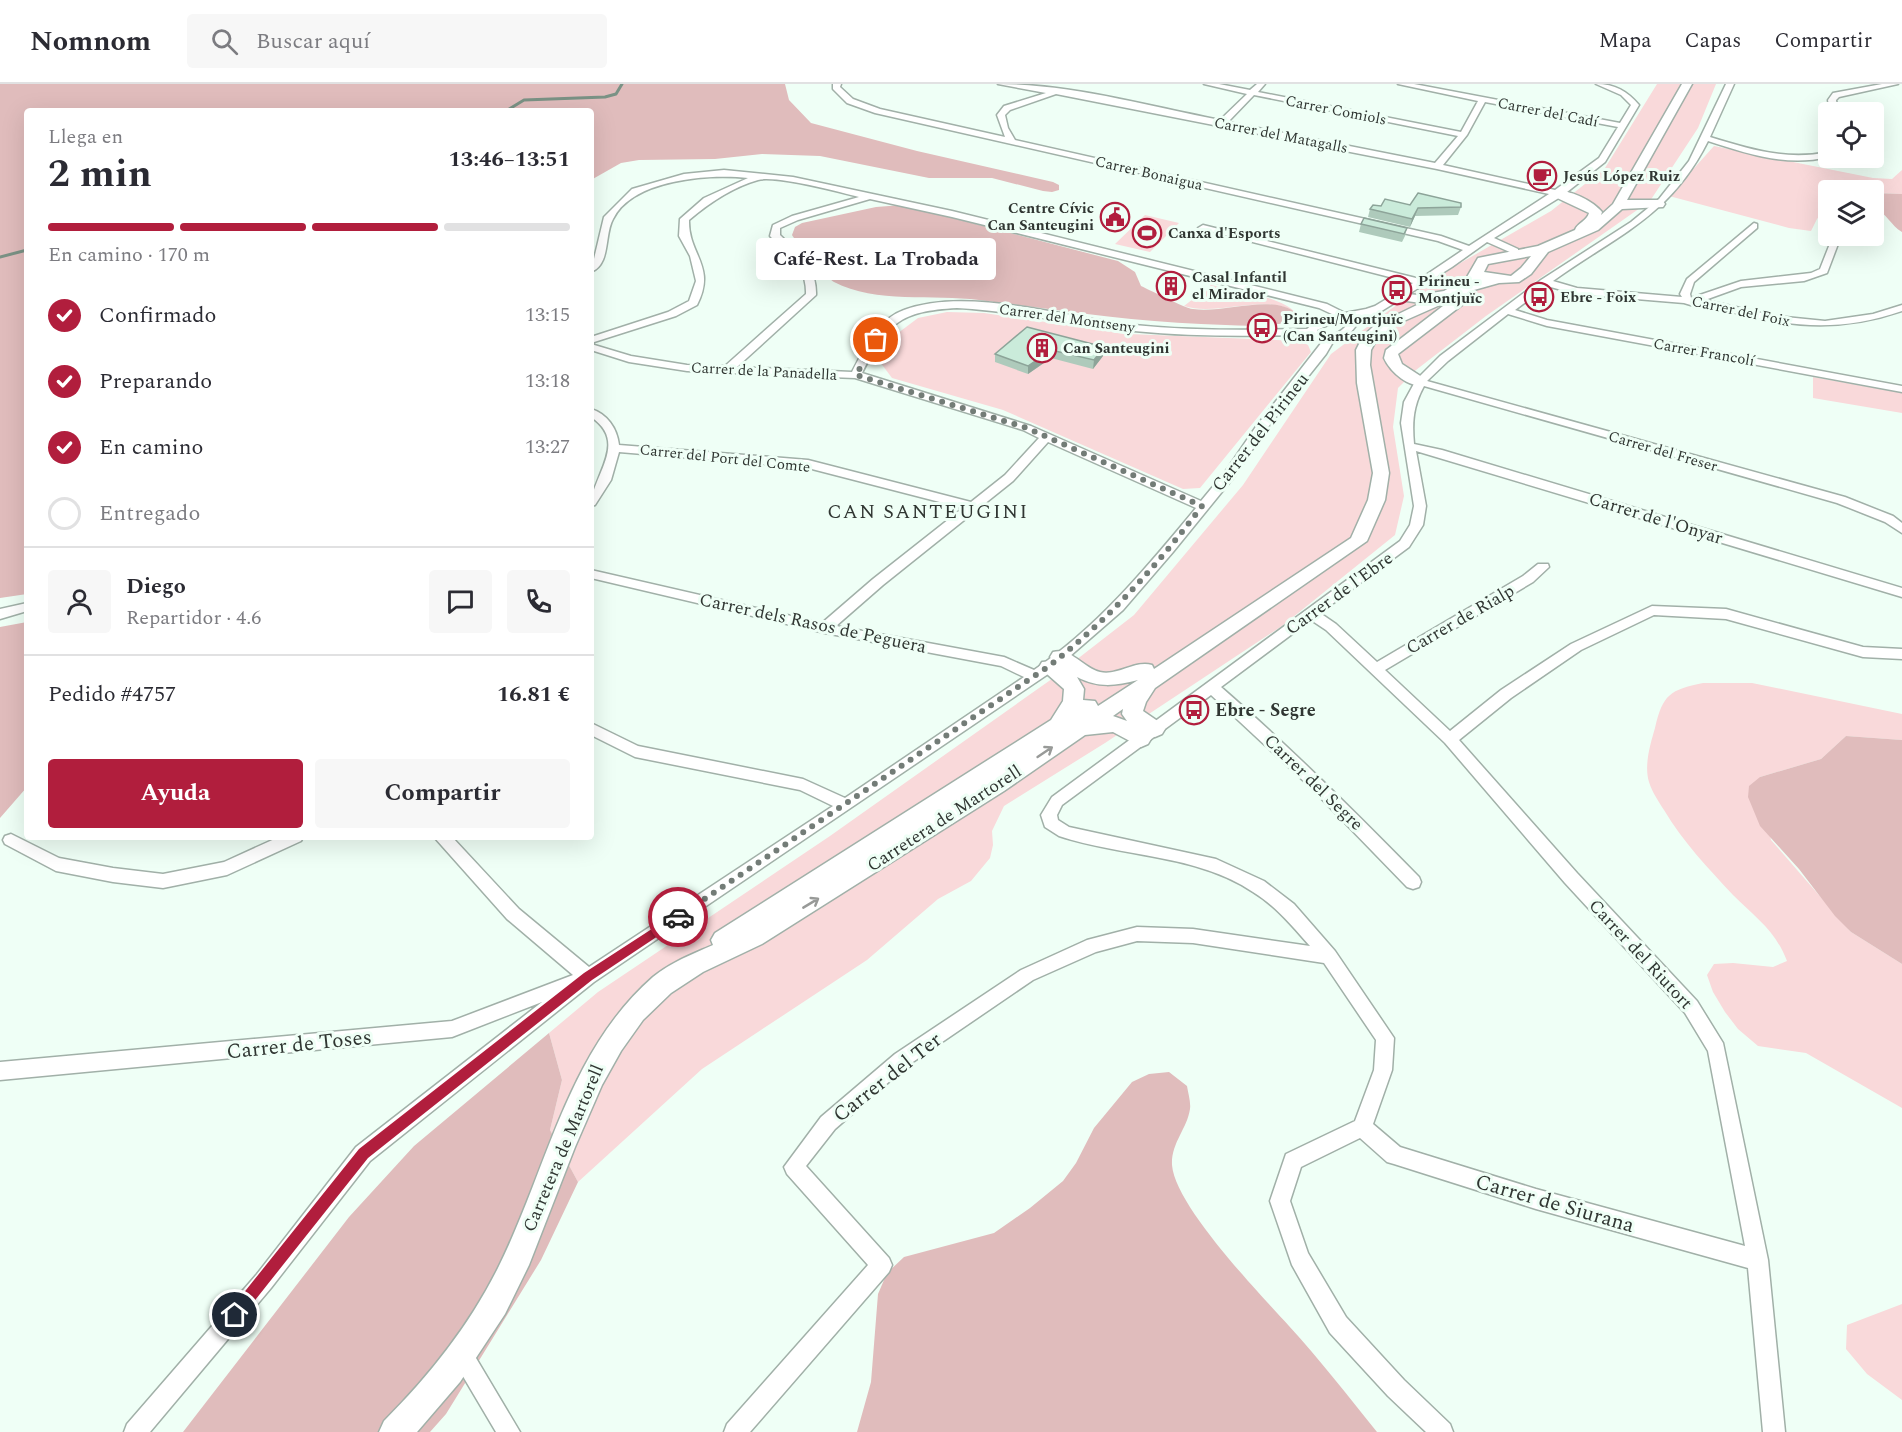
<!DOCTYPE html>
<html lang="es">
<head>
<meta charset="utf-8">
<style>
  body { margin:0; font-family:Spectral,serif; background:#f7f7f7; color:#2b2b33; height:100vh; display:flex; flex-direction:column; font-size:22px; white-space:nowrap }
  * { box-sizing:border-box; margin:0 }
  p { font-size:20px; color:#7c7c81 }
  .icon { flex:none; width:33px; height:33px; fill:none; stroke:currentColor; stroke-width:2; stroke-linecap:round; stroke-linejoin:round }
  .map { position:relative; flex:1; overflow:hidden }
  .side { position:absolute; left:24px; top:24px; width:570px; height:732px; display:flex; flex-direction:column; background:#fff; border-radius:6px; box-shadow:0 6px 24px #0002 }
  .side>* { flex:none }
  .tools { position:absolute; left:1818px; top:18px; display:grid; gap:12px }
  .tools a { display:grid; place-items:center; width:66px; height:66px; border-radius:6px; background:#fff; box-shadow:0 6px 24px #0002; font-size:30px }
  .pin { position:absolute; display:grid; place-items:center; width:51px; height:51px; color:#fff; margin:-26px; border:3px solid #fff; border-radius:50%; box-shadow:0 2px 6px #0007 }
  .courier { position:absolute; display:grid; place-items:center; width:60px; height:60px; margin:-30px; border:4px solid #b11e3d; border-radius:50%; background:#fff; color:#222; box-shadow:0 2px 8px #0007 }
  .bubble { position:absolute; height:42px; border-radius:6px; background:#fff; box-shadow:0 6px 24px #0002; font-size:20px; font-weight:700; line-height:42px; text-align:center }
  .headline em { font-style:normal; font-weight:700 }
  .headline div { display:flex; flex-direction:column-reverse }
  .headline { display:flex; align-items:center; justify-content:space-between; height:102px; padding:0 24px }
  h1 { font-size:39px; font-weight:700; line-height:45px }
  .bar { display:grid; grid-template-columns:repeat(4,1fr); gap:9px 6px; align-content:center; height:72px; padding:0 24px }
  .bar i { height:8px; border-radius:4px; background:#e1e1e2 }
  .bar .selected { background:#b11e3d }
  .bar p { grid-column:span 4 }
  .line { display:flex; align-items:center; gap:15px; padding:0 24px; border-top:2px solid #e1e1e2 }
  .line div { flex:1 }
  .round { display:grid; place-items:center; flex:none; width:63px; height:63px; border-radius:6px; background:#f7f7f7 }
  ol { padding:0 24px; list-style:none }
  li { display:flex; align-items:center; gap:18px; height:66px }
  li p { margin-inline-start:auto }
  li .icon { padding:6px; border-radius:50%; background:#b11e3d; color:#fff; stroke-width:4 }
  li:last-child { color:#7c7c81 }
  li i { width:33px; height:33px; border:3px solid #e1e1e2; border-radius:50% }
  .button { display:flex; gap:12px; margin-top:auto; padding:12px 24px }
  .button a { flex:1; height:69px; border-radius:6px; background:#b11e3d; color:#fff; font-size:24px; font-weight:700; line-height:69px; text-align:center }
  .button a+a { background:#f7f7f7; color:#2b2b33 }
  header { display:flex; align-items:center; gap:36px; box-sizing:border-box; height:84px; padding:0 30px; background:#fff; border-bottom:2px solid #e1e1e2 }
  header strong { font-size:28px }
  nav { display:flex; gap:33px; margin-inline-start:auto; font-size:21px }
  .search { width:420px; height:54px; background:#f7f7f7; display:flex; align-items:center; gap:15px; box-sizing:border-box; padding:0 21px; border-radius:6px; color:#7c7c81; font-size:22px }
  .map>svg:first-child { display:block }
</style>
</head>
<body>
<header>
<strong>Nomnom</strong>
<div class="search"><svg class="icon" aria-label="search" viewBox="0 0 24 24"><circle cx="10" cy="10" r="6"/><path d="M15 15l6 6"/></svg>Buscar aquí</div>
<nav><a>Mapa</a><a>Capas</a><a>Compartir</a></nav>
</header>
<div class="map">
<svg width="1902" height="1348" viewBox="0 0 1902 1348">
  <rect width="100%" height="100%" fill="#effff6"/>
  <path fill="#f9d9da" d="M1657,0H1716L1698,44L1650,117L1486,232L1416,286L1398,304L1393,343L1404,412L1395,451L1282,542L1105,659L1004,722L992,747L993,761L990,774L971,797L938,815L867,876L702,985L578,1098L550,1046L562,996L549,949L598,908L830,752L1049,597L1134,531L1243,401L1331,270L1391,225L1450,185L1551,127L1605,84Z
    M1714,62L1873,94L1892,95L1902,86V110L1874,109V106H1828V122L1817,135L1811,147L1789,144L1669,112Z
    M1145,131L1179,139L1150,168L1115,160Z
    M1211,201C1235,207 1279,211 1296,229C1269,208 1217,233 1184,222Z
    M947,228L984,229L1129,250L1300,257L1308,261L1311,268L1200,404L1183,405L1003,326L892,294L880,278L894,252L918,234Z
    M1813,293L1902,309V329L1813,314Z
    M1703,599H1752L1902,630V656L1846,652L1821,675L1760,693L1771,756L1851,848L1902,880V1024L1806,969L1758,962L1738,945L1725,928L1713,908L1707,891L1714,880L1733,879L1773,883L1787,877C1775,846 1756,834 1733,811C1708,784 1683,758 1664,726C1659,718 1652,708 1649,698C1644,682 1650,661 1655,644C1663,610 1670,606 1703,599Z
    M1902,1220V1316L1867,1290L1846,1265L1847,1241Z"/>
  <path fill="#e0bcbc" d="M0,0H785L789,16L811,39L917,67L1053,98L1059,101V106L1052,108L1043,107L992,94H929L820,72L762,70L715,75L639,76L621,79L591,96V27H27V510L0,514Z
    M1874,109L1902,110V148C1891,142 1887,129 1874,124Z
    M902,121L1118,177L1135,188L1141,202C1152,207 1184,224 1193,225C1223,230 1272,209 1296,229L1292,238C1262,244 1232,241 1201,240C1126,237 1053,225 979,216C933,210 876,220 834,198C828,195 795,157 792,151L795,143L802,139L876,123Z
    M27,538V703L0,734V543Z
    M1846,652L1902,656V880L1851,848L1835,832L1799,785L1760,742L1748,713L1749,702L1760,693L1821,675Z
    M549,949L562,996L550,1046L578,1098L541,1176L446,1330L430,1348H183L349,1133L414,1062Z
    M1169,988L1187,1002C1188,1009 1191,1018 1190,1025C1187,1045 1171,1059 1172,1081C1175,1122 1260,1210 1289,1242C1320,1276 1348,1312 1377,1348H857L871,1298L878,1210L887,1189L904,1173L994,1149L1030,1124L1063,1097L1076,1079L1094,1044L1132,998L1149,990Z"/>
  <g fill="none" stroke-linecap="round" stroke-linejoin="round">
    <path stroke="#7a9285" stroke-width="3" d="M224,27H254
      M506,27L524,16L605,13L616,10L622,0
      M0,173L27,166"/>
    <g stroke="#a1b0a8" stroke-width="3">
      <path id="street" d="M833,0H841L840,3L853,15L880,25L1005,53L997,31L1004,22L1046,9L998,0C1072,0 1148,22 1220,36L1247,10L1204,0H1219L1250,6L1257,0H1265L1258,8L1461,48L1478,17L1398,0H1414L1620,39L1631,21L1621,11L1596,0C1615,0 1627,7 1639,21L1605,78L1562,112L1494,154L1518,165V169H1512L1487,158L1452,183L1372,233L1363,231L1353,233L1358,239C1351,249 1345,255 1333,258L1326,270L1264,348L1234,393L1173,468L1123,526L1054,586L594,898L370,1077L271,1204L150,1348H124L127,1340L257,1190L356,1063L542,918L452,953L0,996V978L452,937L573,891L507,835L434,753H452L519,825L589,883L833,722L800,706L635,673L591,651V639L638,662L803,695L845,714L1024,593L1001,582L825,549L591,494V486L822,539L873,495L963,424L808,384L619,368L611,396L595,421L591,422C591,392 630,359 591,333V325C607,330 617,344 619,361L808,376L971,418L1005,391L1039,354L1023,346L855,294L687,287L629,278L591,266V260L631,272L687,281L725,282L806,210C807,182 787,171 770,152L773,141L792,132L859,113C839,108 775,91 758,96C733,103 709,119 689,136C688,171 717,182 697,221L676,232L591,259V253L668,228L689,217L696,197L690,172L679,152L680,135L704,114L748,94C709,90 633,95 613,135C604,151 611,180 591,188V179L594,175L604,133L632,105L684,90L724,86L793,93L952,127L1327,220L1345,229L1366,225L1375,222L1413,199L1198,144L1203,141L1420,195L1463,166L1438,157L875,29L847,19L833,5ZM1056,10L1437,85L1549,110L1469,162L1441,152L1015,56L1008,44L1005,31L1010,26ZM1254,11L1458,52L1435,79L1228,38ZM1485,18L1618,43L1599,74L1555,106L1443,81L1467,51ZM870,115L952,133L1319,224L1334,231L1315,238L1307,245C1249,246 1191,247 1134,241C1066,234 968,202 904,226C878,235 864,265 852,288L737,283L816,211C817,183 798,169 780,151V144L798,136ZM957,224C1017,227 1075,241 1134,247C1192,253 1250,252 1309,251L1322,258L1255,344L1225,388L1201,417L1031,342L862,289C887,239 900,227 957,224ZM1342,235L1348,240C1340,249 1330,256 1318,249L1317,246ZM1048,358L1196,424C1147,483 1098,543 1034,586L1004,573L836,542L883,501L1013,397Z
        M1726,0H1734L1710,53C1749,65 1787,77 1828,68V73C1787,83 1748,70 1708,57C1670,133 1617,151 1553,197L1577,204L1682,213L1680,210L1687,195L1754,139L1757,140V144L1694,198L1690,210L1691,214L1741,197L1811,189L1820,185L1833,152H1841L1827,189L1804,197L1741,203L1705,216L1775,232L1825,237L1873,230L1902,221V227C1827,253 1773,239 1699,220L1694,222L1684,219L1576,210L1547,202L1515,226L1547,236L1902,302V308L1547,242L1508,230L1448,277L1427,297L1845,413L1893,432L1902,439V449L1885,438L1837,419L1424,302C1413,322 1412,338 1414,360L1442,366L1902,504V513L1416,367L1426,422L1423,441L1409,463L1320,529L1336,540L1377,578L1523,492L1538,480H1548L1549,483L1533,498L1385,586L1450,647L1501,606L1571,560L1652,522L1726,525L1863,563L1902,565V575L1863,573L1726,535L1654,531L1581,566L1511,614L1459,656L1577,789L1697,917L1723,959L1768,1176L1785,1348H1763L1748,1184L1536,1125L1394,1080L1387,1078L1360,1054L1301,1083L1290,1117L1308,1169L1346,1233L1404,1296L1450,1340L1453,1348H1426L1388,1312L1330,1249L1292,1181L1270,1117L1286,1070L1355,1037L1374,986L1376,956L1324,879L1193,859L1137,857L1096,868L1033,896L907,982L835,1045L806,1082L889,1174L892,1181L889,1188L750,1348H724L727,1340L868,1181L787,1090L784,1083L821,1033L895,970L1021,886L1087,856L1137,843L1193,845L1310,862C1292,842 1276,822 1253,808C1197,770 1122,773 1059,752L1045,743L1041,731L1052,713L1400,457L1410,441L1414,422L1401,339L1404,318L1416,296L1440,272L1541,196L1631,138L1659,115L1689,77ZM1311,536L1326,546L1445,659L1565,799L1685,929L1708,967L1745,1162L1536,1105L1400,1063L1373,1040L1392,986L1394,954L1335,867L1294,820L1264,797L1216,775L1069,743L1058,736L1057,731L1062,721L1211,611L1309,702L1407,803L1413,805L1419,803L1421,798L1419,793C1355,728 1290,663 1221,603Z
        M1882,0H1898L1839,13L1836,16L1838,28H1830L1828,16L1833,9Z
        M27,519V527L0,535V525Z
        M11,750L59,774L113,784L163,790L224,778L279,753H303L301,757L227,791L163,804L113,798L56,787L5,760L3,756L5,752Z
        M462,1261L470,1264L520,1348H496L451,1272L454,1264Z"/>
    </g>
    <g stroke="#a1b0a8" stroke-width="3">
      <path id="secondary" d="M1682,0H1692L1627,116H1659L1663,117L1665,120L1663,123L1622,125L1598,146L1548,168L1531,190L1519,198L1499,199L1474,206L1397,240L1378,253L1371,266L1370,281L1389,389L1385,416L1367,457L1155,604L1146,618L1143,627L1162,640L1165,645L1162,650L1155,653L1149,651L1151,655L1148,660L1141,663L1113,648L1085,651L1004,707L762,860L703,888L671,909L643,936L621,967L602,1001L575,1063L529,1181L505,1230L460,1298L417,1348H379L384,1337C429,1292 469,1242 498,1184C547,1086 567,968 653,893C671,878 693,870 713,861L711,856L715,849L1051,636L1063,617L1064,605L1039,583L1042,578L1053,577L1050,573L1053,568C1071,563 1083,584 1100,588C1118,592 1135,576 1152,581L1154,585L1351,454L1368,416L1373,389L1357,299L1356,266L1363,252L1374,242L1421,219L1392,215L1390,212L1392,209L1419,211L1444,207L1467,193L1478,174L1538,162L1575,146C1577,139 1587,137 1589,129L1555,113L1553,110L1555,107C1569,105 1593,117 1602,128L1601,131L1613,120ZM1531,172L1521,184L1511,192L1484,188L1488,180ZM1077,593C1098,604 1115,602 1138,596L1098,622L1095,617L1083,616L1084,605ZM1123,625L1122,630L1127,637L1113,632Z
        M1457,214L1462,215L1464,218L1462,221L1398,270L1402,280L1425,295L1428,298L1425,301C1410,305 1390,288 1384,274L1386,266L1452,215Z"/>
    </g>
    <use href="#street" fill="#fff" fill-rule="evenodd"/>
    <use href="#secondary" fill="#fff" fill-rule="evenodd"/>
  </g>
  <path fill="#aecabb" d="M1381,122L1461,123L1458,131L1415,132L1410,143L1368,133L1370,125Z
    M1361,140L1407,144L1405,152L1402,158L1359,148Z
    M1104,263L1103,272L1093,285L1051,274L1028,290L995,278V270Z"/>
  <path fill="#8da499" d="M1418,124L1415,132L1410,143L1412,135Z
    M1104,263L1103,272L1093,285L1094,276Z
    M1051,266V274L1028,290V282Z"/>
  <path fill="#caebda" stroke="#8da499" stroke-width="1.5" d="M1418,109L1461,119V123L1418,124L1412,135L1370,125L1373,121L1381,122L1385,115L1410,121Z
    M1364,134L1407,144L1404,150L1361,140Z
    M1027,243L1104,263L1094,276L1051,266L1028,282L995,270Z"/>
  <defs><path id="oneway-shaft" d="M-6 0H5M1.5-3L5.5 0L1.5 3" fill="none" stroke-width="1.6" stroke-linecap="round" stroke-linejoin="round" transform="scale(1.5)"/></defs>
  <g stroke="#989a98">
    <use href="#oneway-shaft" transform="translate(1045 668) rotate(-34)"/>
    <use href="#oneway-shaft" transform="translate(811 819) rotate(-31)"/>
  </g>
  <path fill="#b11e3d" d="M678,828L682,830V836L592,896L368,1074L240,1235L235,1237L230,1235L228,1231L230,1226L359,1065L584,889Z"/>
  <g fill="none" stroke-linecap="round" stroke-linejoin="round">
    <path stroke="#737c77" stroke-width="6" stroke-dasharray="0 10.8" d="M678,833L1049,582C1109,535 1156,483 1202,422L1027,344L856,291L876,256"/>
  </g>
  <defs>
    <g id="cafe-ring" transform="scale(1.5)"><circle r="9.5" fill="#effff6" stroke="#b11e3d" stroke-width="1.5"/><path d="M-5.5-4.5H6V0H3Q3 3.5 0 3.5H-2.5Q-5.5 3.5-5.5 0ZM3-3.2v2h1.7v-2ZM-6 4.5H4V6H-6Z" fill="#b11e3d"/></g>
    <g id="civic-ring" transform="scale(1.5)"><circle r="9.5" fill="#effff6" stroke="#b11e3d" stroke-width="1.5"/><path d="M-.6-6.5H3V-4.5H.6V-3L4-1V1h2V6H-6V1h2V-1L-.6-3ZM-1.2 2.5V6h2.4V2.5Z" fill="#b11e3d"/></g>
    <g id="stadium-ring" transform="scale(1.5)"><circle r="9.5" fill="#effff6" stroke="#b11e3d" stroke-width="1.5"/><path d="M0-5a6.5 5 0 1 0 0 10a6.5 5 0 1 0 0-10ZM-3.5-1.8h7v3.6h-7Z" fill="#b11e3d"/></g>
    <g id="building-ring" transform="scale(1.5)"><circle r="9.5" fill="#effff6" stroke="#b11e3d" stroke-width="1.5"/><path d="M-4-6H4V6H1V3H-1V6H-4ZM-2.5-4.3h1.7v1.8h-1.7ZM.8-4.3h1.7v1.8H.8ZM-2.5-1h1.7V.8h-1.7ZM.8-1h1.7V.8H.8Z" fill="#b11e3d"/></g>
    <g id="bus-ring" transform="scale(1.5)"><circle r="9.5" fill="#effff6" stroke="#b11e3d" stroke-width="1.5"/><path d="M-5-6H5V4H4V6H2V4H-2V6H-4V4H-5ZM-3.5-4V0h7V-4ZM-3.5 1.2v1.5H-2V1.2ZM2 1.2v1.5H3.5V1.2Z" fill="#b11e3d"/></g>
  </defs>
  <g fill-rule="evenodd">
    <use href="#cafe-ring" x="1542" y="92"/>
    <use href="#civic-ring" x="1115" y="133"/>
    <use href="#stadium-ring" x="1147" y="149"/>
    <use href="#building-ring" x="1171" y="202"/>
    <use href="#bus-ring" x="1397" y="206"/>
    <use href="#bus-ring" x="1539" y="213"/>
    <use href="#bus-ring" x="1262" y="244"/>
    <use href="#building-ring" x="1042" y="264"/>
    <use href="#bus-ring" x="1194" y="626"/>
  </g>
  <g text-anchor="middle" stroke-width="6" stroke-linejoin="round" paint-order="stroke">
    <g font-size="15" fill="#303632" stroke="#effff6">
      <text transform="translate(1336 26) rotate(11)" y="5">Carrer Comiols</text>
      <text transform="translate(1548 28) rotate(11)" y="5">Carrer del Cadí</text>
      <text transform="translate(1281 51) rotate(11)" y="5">Carrer del Matagalls</text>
      <text transform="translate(1149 89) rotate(13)" y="5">Carrer Bonaigua</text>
      <text transform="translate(1741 227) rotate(12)" y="5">Carrer del Foix</text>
      <text transform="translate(1067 234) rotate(8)" y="5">Carrer del Montseny</text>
      <text transform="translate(1704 268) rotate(10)" y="5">Carrer Francolí</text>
      <text transform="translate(764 287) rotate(3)" y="5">Carrer de la Panadella</text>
      <text transform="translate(1663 367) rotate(16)" y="5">Carrer del Freser</text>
      <text transform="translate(725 374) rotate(6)" y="5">Carrer del Port del Comte</text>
    </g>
    <g font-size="15" font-weight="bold" fill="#303632" stroke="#effff6" text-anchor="start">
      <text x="1563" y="97">Jesús López Ruiz</text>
      <text x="1094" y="129" text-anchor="end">Centre Cívic<tspan x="1094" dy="17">Can Santeugini</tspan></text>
      <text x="1168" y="154">Canxa d'Esports</text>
      <text x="1192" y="198">Casal Infantil<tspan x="1192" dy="17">el Mirador</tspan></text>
      <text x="1418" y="202">Pirineu -<tspan x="1418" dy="17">Montjuïc</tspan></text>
      <text x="1560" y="218">Ebre - Foix</text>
      <text x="1283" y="240">Pirineu/Montjuïc<tspan x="1283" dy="17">(Can Santeugini)</tspan></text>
      <text x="1063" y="269">Can Santeugini</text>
    </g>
    <g font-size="18" fill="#303632" stroke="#effff6">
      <text transform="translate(1260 348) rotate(-52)" y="6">Carrer del Pirineu</text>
      <text transform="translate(1656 434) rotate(17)" y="6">Carrer de l'Onyar</text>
      <text transform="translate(1339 509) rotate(-36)" y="6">Carrer de l'Ebre</text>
      <text transform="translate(1460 535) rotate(-30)" y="6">Carrer de Rialp</text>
      <text transform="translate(813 539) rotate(12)" y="6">Carrer dels Rasos de Peguera</text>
      <text transform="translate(1314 698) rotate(44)" y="6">Carrer del Segre</text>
      <text transform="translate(944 734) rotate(-33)" y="6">Carretera de Martorell</text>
      <text transform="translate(1641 870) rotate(47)" y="6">Carrer del Riutort</text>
      <text transform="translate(563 1064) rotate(-67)" y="6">Carretera de Martorell</text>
    </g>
    <g font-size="18" font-weight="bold" fill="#303632" stroke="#effff6" text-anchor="start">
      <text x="1215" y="632">Ebre - Segre</text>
    </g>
    <g font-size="20" letter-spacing="1.5" fill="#303632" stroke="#effff6">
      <text x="928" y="434">CAN SANTEUGINI</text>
    </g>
    <g font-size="21" fill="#303632" stroke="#effff6">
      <text transform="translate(299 960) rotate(-6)" y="7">Carrer de Toses</text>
      <text transform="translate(887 993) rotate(-38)" y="7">Carrer del Ter</text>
      <text transform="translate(1555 1119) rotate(16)" y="7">Carrer de Siurana</text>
    </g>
  </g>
</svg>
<div class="tools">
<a><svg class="icon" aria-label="locate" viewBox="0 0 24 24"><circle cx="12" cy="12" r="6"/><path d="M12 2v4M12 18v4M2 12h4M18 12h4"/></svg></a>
<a><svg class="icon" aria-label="layers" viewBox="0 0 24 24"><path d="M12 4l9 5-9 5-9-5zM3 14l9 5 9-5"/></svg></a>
</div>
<div class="pin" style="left:876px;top:256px;background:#ea580c"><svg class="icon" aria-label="bag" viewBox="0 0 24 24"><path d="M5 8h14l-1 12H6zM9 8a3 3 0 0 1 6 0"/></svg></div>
<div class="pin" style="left:235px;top:1231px;background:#1f2937"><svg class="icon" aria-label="home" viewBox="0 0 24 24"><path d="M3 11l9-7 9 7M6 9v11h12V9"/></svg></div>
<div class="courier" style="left:678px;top:833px"><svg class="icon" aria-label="car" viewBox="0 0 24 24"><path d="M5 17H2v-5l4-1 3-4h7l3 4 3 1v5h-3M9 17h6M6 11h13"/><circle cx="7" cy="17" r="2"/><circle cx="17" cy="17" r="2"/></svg></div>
<div class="bubble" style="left:756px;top:154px;width:240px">Café-Rest. La Trobada</div>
<section class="side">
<div class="headline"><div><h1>2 min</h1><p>Llega en</p></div><em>13:46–13:51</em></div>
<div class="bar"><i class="selected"></i><i class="selected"></i><i class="selected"></i><i></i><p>En camino · 170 m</p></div>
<ol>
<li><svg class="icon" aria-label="check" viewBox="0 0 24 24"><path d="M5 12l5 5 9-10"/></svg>Confirmado<p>13:15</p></li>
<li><svg class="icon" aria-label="check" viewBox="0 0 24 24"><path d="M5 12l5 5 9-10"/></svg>Preparando<p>13:18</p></li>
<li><svg class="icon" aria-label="check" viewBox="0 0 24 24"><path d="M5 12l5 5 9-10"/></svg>En camino<p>13:27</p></li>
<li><i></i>Entregado</li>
</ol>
<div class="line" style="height:108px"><a class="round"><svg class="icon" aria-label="person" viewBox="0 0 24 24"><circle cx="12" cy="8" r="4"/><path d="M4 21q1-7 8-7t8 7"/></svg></a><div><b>Diego</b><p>Repartidor · 4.6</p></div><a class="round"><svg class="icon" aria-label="chat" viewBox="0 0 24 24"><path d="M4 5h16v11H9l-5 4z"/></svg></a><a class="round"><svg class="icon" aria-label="phone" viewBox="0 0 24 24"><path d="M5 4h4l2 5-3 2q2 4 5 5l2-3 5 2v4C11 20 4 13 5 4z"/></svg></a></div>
<div class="line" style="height:78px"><div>Pedido #4757</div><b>16.81 €</b></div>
<div class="button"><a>Ayuda</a><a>Compartir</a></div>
</section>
</div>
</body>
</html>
